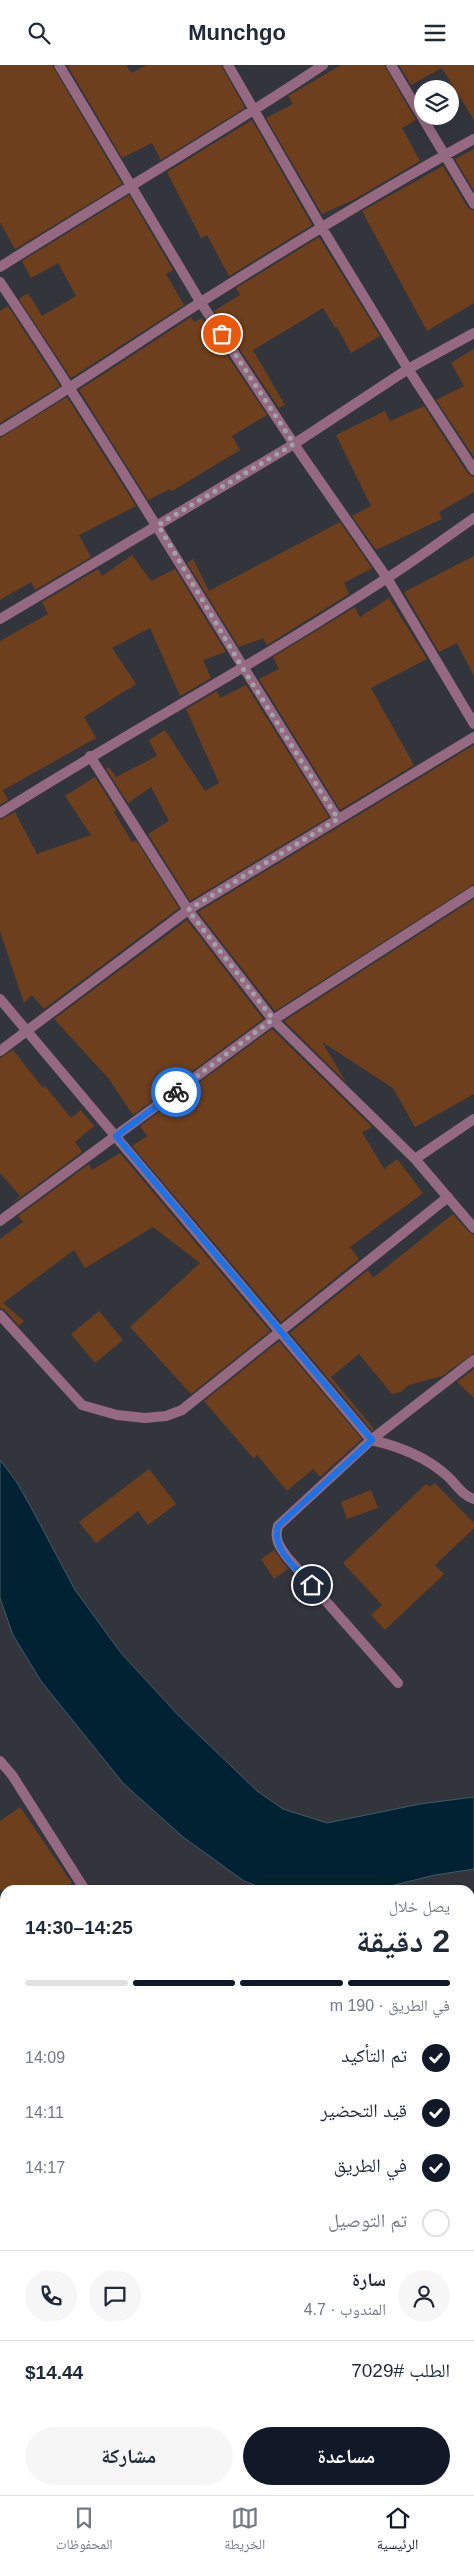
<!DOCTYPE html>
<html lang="ar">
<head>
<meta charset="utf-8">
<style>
  body { margin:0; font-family:Arial,"Noto Naskh Arabic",sans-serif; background:#f6f6f7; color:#1f2937; direction:rtl; height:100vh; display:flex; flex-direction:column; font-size:19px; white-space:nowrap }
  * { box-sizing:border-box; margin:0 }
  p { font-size:16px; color:#747a83 }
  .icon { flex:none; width:28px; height:28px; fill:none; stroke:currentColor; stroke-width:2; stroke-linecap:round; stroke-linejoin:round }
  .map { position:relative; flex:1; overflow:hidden; direction:ltr }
  .panel { position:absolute; left:0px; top:1820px; width:475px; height:610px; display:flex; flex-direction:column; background:#fff; border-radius:15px 15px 0 0; box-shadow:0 5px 20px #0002; direction:rtl }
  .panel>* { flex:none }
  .fabs { position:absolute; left:414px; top:15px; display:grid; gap:10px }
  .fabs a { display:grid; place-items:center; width:45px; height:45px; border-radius:50%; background:#fff; box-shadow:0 5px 20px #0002; font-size:25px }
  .pin { position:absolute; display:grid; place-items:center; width:42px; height:42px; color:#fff; margin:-21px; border:2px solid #fff; border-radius:50%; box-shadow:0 1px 5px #0007 }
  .courier { position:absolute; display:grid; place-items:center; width:50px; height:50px; margin:-25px; border:4px solid #1a73e8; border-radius:50%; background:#fff; color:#222; box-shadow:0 1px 6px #0007 }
  .head em { font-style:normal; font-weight:700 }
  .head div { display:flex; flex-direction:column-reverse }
  .head { display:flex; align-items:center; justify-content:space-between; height:85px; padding:0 25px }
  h1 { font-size:32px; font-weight:700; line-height:38px }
  .bar { display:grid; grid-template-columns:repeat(4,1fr); gap:8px 5px; align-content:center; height:60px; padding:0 25px }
  .bar i { height:6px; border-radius:4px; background:#e0e1e3 }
  .bar .current { background:#111827 }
  .bar p { grid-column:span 4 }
  .line { display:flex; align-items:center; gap:12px; padding:0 25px; border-top:1px solid #e0e1e3 }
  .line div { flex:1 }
  .round { display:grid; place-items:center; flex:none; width:52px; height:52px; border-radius:26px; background:#f6f6f7 }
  ol { padding:0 25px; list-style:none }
  li { display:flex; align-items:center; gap:15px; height:55px }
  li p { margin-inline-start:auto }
  li .icon { padding:5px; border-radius:50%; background:#111827; color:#fff; stroke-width:4 }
  li:last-child { color:#747a83 }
  li i { width:28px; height:28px; border:2px solid #e0e1e3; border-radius:50% }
  .action { display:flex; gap:10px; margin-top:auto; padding:10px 25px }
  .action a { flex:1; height:58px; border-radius:30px; background:#111827; color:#fff; font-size:20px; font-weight:700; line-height:58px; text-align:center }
  .action a+a { background:#f6f6f7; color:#1f2937 }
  header { display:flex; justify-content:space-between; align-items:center; height:65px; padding:0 25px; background:#fff; font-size:22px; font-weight:700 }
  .dock { display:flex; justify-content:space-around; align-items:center; height:70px; border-top:1px solid #e0e1e3; background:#fff; font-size:14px; color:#747a83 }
  .dock a { display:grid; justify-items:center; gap:2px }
  .dock .current { color:#111827 }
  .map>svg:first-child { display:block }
</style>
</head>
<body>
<header><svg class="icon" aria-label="menu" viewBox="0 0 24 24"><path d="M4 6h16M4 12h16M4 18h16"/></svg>Munchgo<svg class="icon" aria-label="search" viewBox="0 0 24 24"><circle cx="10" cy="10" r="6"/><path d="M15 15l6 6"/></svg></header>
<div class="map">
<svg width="474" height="2430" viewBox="0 0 474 2430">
  <rect width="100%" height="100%" fill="#32363c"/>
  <path fill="#012232" stroke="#435b67" d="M0,1395L16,1416L32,1444L75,1525L121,1588L178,1650L257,1726L283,1744L327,1758L420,1739L474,1732V1804L435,1810L374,1825H268L244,1816L183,1772L123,1718L41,1616L13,1570L0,1533Z"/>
  <path fill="#6e3f1c" d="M0,0H52L122,119L15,184L0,157Z
    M67,0H126L131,8L147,0H221L245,43L161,95L152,78L122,93Z
    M341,0H384L416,55L402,63L420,96L355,134L322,149L266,53L293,39L288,31Z
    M399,0H474V55L442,3L411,20Z
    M252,55L312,160L229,211L207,170L201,173L167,107Z
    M474,84V126L455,94Z
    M443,101L468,143L474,146V238L427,266L362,146Z
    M129,130L173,205L166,209L184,240L71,313L19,234L28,228L42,251L76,231L58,198L31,213L22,196Z
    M319,172L380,271L351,288L337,262L335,263L323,243L253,285L285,340L279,343L214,246L240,230L236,223Z
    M8,241L60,321L0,358V246Z
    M191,252L194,257L202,253L267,350L232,371L240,385L172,426L170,424L148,435L79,325Z
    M474,284V392L436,335L464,321L451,298Z
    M67,332L136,441L79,470L91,492L35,525L31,517L0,535V373Z
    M424,341L468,409L474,412V427L439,447L442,454L376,485L352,451L371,441L336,370L385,346L390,356Z
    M340,457L372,503L344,518L349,529L267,580L263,573L239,582L187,498L193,494L209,526Z
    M132,490L151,516L175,504L226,587L203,595L211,613L180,631L150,563L112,583L136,619L84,652L96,673L3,725L8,735L0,740V576L48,549L42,537L98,504L102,511Z
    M474,491V611L457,578L439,587L404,527Z
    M389,533L427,594L371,623L414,700L340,745L259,614L279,604L273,592L355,542L360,552Z
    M246,620L329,752L190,836L148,769L169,756L151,722L128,738L106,704L109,702L116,712L157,691L149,675L165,665L205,726L219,718L186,644L217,626L220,633Z
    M474,680V819L275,946L198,847Z
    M95,712L116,745L114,747L132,777L136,775L179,843L44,944L32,930L24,938L0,866V755L15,747L37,789L91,770L65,731Z
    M474,834V1029L415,1062L393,1023L322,977L346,1017L284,956Z
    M187,855L263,954L133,1050L109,1014L54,954Z
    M272,964L372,1062L362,1067L384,1104L397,1094L423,1128L350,1182L359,1194L281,1257L132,1081L147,1071L140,1061Z
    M13,985L43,1023L45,1021L71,1053L81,1045L94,1061L75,1077L82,1087L10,1140L20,1131L0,1108V993Z
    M120,1088L270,1266L191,1329L130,1262L200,1198L153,1162L85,1203L74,1185L3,1238L24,1256L19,1261L5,1245L0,1243V1174L23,1157L18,1151L89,1099L92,1105Z
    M453,1149L469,1167L474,1170V1288L442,1311L409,1320L401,1327L392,1329L359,1289L331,1312L374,1364L372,1366L290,1268L368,1205L373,1213Z
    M99,1246L123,1275L95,1298L71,1269Z
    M279,1276L362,1374L320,1412L313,1404L287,1426L257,1390L254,1394L204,1336Z
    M474,1304V1333L457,1317Z
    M149,1404L176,1439L148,1460L138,1446L96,1478L79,1457Z
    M435,1418L474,1458V1463L435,1500L444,1509L385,1565L371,1550L382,1540L343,1498L426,1419L430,1422Z
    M371,1425L378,1443L347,1454L341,1437Z
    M274,1485L288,1504L274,1514L261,1494Z
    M20,1742L72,1818L63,1825H0V1756Z"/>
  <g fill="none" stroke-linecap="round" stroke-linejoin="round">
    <path stroke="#946981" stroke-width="10" d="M59,0L201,238L294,379L387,513L474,659
      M228,0L322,163L408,304L474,405
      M391,0L474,139
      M0,202C107,134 217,71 323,0
      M0,217C118,393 225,575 338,754
      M0,366C68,325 134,280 201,237C290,181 381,125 474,74
      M0,554L294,379L408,304L474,268
      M90,691L188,845L273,955L415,1094L474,1163
      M0,748C128,667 261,596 387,513C417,494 445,473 474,453
      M0,934L371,1375C398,1381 424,1391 445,1409C456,1418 460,1429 474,1434
      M0,986L188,845L474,672
      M415,1094L474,1054
      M0,1156L273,955L474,826
      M0,1250L82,1340L117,1350L145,1353L166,1351L182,1345L448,1132
      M398,1618L287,1492C279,1481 274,1474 278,1461L371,1375L474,1295
      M0,1696L12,1710L85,1825
      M470,1876L474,1873
      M0,2022L5,2027
      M470,2038L474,2036
      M470,2136L474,2143
      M0,2204L5,2199
      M470,2209L474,2207
      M0,2259L5,2265
      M0,2300L5,2295
      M470,2408L474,2413
      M216,2430L222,2425"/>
  </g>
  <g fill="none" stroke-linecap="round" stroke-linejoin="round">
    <path stroke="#a0a4a9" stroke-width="5" stroke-dasharray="0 9" d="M176,1027L273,954L188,845L338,754L242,602L158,460L294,379L222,269"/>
    <path stroke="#1a73e8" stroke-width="6" d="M176,1027L116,1071L372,1375L278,1461C271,1484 297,1504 312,1520"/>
  </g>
</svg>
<div class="fabs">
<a><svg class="icon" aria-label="layers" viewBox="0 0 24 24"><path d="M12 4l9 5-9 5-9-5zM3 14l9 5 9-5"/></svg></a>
</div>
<div class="pin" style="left:222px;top:269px;background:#ea580c"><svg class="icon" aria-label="bag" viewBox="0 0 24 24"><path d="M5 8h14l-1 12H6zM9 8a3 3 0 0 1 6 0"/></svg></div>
<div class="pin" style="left:312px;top:1520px;background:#1f2937"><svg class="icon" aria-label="home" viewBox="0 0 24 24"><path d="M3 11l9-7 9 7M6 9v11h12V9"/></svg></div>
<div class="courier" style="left:176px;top:1027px"><svg class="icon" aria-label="bike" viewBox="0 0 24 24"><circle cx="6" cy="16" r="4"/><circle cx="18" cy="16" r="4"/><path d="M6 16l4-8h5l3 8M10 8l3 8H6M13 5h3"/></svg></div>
<section class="panel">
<div class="head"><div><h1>2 دقيقة</h1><p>يصل خلال</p></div><em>14:25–14:30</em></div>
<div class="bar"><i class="current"></i><i class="current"></i><i class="current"></i><i></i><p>في الطريق · 190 m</p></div>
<ol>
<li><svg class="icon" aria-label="check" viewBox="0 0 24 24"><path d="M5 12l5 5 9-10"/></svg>تم التأكيد<p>14:09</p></li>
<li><svg class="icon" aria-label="check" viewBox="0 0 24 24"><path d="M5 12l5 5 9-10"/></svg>قيد التحضير<p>14:11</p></li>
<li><svg class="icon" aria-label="check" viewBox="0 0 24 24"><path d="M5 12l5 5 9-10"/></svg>في الطريق<p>14:17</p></li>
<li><i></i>تم التوصيل</li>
</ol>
<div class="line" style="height:90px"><a class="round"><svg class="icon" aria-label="person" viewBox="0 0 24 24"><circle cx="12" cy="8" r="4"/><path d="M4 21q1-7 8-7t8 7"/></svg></a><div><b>سارة</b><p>المندوب · 4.7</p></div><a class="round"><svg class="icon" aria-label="chat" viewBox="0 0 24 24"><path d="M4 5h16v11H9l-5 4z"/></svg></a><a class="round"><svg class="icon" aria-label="phone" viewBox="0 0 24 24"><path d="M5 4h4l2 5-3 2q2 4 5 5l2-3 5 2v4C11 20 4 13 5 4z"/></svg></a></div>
<div class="line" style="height:65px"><div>الطلب #7029</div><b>$14.44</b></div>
<div class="action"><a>مساعدة</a><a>مشاركة</a></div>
</section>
</div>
<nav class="dock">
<a class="current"><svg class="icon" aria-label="home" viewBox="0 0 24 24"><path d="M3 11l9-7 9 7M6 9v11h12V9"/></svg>الرئيسية</a>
<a><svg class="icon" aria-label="map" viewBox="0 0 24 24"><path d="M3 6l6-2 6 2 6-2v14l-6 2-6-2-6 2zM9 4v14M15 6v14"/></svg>الخريطة</a>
<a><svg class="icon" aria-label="saved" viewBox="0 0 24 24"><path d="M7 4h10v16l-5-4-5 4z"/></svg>المحفوظات</a>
</nav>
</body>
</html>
